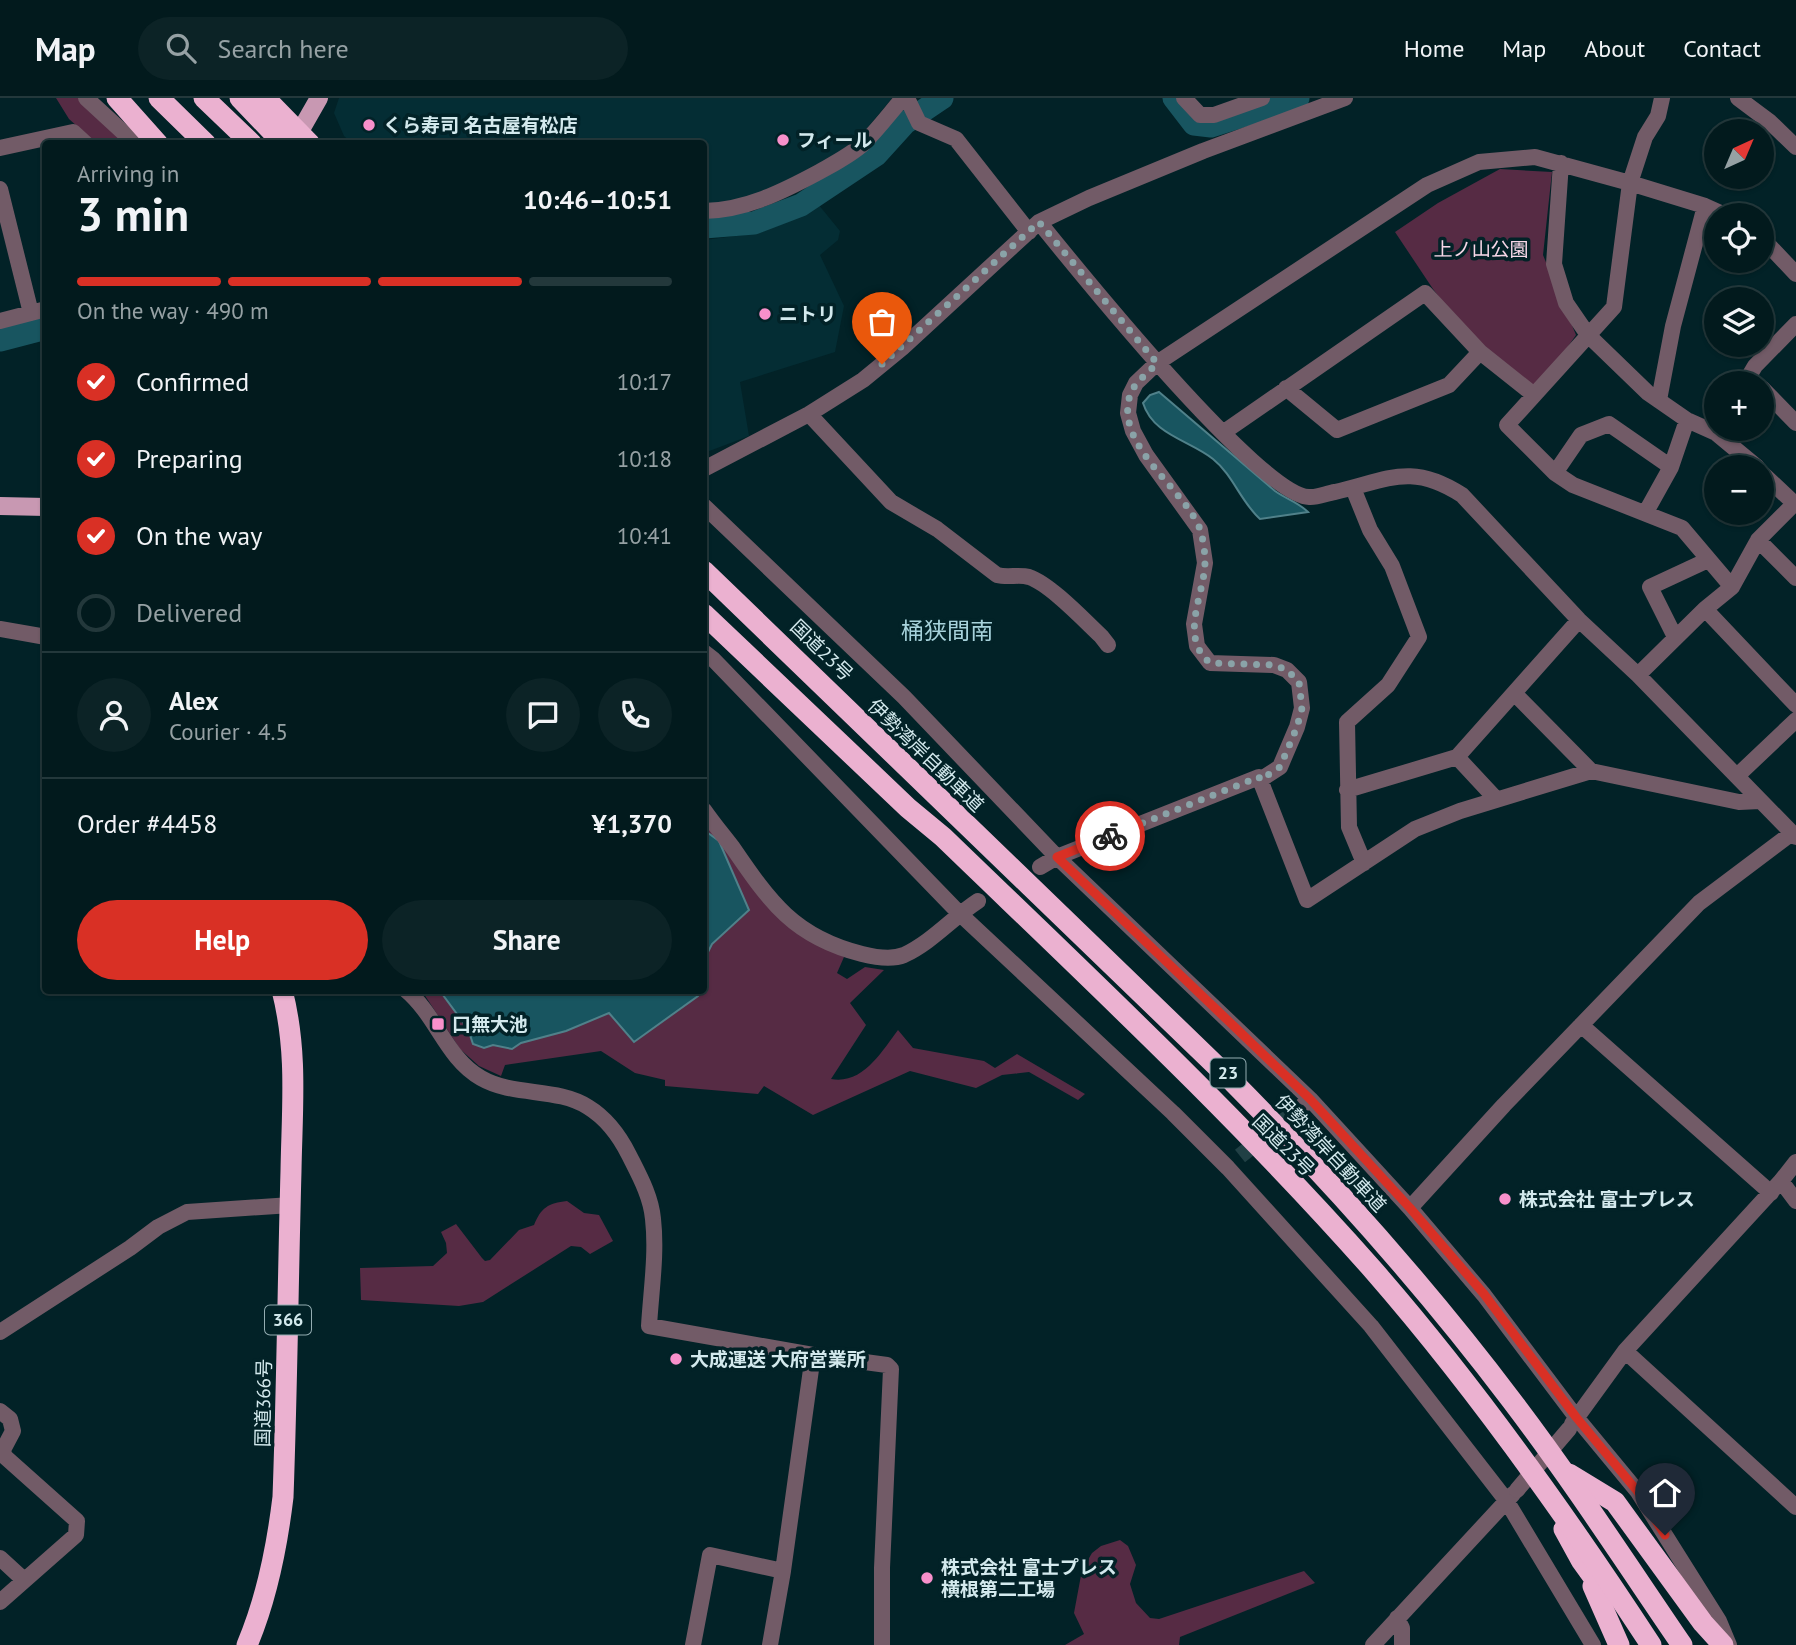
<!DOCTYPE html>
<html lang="en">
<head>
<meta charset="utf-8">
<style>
  body { margin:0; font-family:"PT Sans","Noto Sans JP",sans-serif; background:#0c2326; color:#f1f3f6; height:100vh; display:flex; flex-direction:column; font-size:26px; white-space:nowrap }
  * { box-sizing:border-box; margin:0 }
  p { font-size:23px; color:#96a1a4 }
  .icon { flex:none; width:38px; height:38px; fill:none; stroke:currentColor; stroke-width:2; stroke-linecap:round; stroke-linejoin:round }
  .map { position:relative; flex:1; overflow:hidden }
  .details { position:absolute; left:42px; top:42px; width:665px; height:854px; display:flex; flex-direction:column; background:#021a1d; border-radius:7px; box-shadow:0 2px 5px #0004,0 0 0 2px #23383b }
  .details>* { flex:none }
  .needle { width:46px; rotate:44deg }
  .tools { position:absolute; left:1704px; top:21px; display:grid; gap:14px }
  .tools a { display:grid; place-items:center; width:70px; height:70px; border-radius:50%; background:#021a1d; box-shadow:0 2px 5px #0004,0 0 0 2px #23383b; font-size:35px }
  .pin { position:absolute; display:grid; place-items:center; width:60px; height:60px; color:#fff; margin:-72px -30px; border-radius:50% 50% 50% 0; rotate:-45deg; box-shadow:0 0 7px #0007 }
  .pin .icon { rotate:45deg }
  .courier { position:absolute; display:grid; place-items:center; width:70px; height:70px; margin:-35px; border:5px solid #d93025; border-radius:50%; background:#fff; color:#222; box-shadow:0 2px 9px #0007 }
  .summary em { font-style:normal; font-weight:700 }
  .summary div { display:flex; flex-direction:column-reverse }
  .summary { display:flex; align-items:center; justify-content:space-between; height:119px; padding:0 35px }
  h1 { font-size:46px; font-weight:700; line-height:52px }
  .bar { display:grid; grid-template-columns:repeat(4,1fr); gap:10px 7px; align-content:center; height:84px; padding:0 35px }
  .bar i { height:9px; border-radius:5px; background:#23383b }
  .bar .on { background:#d93025 }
  .bar p { grid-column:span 4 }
  .line { display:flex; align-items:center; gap:18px; padding:0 35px; border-top:2px solid #23383b }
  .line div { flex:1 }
  .round { display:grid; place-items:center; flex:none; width:74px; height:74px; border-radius:37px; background:#0c2326 }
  ol { padding:0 35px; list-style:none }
  li { display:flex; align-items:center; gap:21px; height:77px }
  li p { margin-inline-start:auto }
  li .icon { padding:7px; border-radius:50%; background:#d93025; color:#fff; stroke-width:4 }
  li:last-child { color:#96a1a4 }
  li i { width:38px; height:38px; border:4px solid #23383b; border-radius:50% }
  .action { display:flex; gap:14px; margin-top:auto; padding:14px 35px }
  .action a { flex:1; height:80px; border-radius:42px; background:#d93025; color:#fff; font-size:28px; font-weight:700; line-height:80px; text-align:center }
  .action a+a { background:#0c2326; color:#f1f3f6 }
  header { display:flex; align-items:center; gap:42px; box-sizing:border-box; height:98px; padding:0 35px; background:#021a1d; border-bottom:2px solid #23383b }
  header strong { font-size:33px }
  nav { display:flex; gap:38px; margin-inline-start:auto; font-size:24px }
  .search { width:490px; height:63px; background:#0c2326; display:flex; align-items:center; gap:18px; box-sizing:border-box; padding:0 24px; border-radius:38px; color:#96a1a4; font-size:26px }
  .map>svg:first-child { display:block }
</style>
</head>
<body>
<header>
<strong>Map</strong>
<div class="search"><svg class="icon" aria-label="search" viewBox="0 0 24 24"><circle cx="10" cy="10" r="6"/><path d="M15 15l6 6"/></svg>Search here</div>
<nav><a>Home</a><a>Map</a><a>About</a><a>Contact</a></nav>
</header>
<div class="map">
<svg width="1796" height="1547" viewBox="0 0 1796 1547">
  <rect width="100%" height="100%" fill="#022227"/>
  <path fill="#042d34" d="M339,0H892L859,40L845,51L758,98L704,107V46L352,45L344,38L334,15Z
    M818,106L840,133L838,142L820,157L844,208L835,254L740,284L749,338L704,355V142L759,135L792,122Z"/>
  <path fill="#562b44" d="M56,0H80L125,45H96L69,21Z
    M1500,71L1552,74L1543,157L1576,237L1534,297L1480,254L1433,191L1395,134L1438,105Z
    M704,719L802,834L844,859L837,875L847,881L865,869L884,872L850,905L866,927L831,981C863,987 882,953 898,932L913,950L984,963L995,970L1017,956L1085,996L1078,1002L1029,974L1002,977L976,990L910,973L813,1017L764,988L758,996L665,988V982L635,975L601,953L505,967L501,978L479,968L460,951L422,893H440L468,931L473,946L484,950L493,947L512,951L521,945L566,933L609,915L634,943L698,898L704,892V862L706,854L738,790L719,743L704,732Z
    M567,1103L584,1115L599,1117L613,1143L590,1156L581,1149L571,1148L483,1204L459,1208L361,1202L360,1170L433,1168L447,1155L446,1145L441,1134L456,1126L482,1160L485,1163L490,1162L519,1132L534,1127C541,1110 548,1105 567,1103Z
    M1120,1442L1128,1448L1136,1467L1130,1486L1136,1505L1150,1520L1159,1521L1304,1473L1315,1485L1180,1539L1179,1547H1065L1084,1536L1074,1515L1082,1472L1092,1455L1101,1448Z"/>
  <path fill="#185560" stroke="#50818a" stroke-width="2" d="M1159,294L1275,393C1286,401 1298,404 1308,414L1260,421C1241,404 1233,377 1213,361C1189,342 1153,337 1143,305L1150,297Z
    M704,732L719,743L749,812L712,846L704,862Z
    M440,893H701L698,898L634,944L609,915L566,933L521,945L512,951L493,947L484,950L473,946L468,931Z"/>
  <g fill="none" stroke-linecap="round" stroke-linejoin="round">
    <path stroke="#185560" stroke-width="23" d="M1174,0L1194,26L1211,28L1298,0
      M704,129L754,125L801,107L876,57L905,25L942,0
      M0,242L46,230"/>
    <path stroke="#214045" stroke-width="16" stroke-dasharray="16 8" stroke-linecap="butt" d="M1240,1058L1296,1013"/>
    <path stroke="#725b67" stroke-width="16" d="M86,0L136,46
      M907,0L919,25L956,41L1029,134
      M1184,0L1200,17H1214L1262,0
      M1662,0L1658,18L1645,39L1630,85L1614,209L1507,327L1555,375L1573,387L1682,430L1732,489
      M1738,0L1770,24L1796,49
      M0,50L73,34L86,46
      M1561,65L1554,166L1566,205L1588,237L1648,295L1687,322L1716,335L1757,369
      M0,91L31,215
      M704,113C746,112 782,94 819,74C835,65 851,57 864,45C878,31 890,15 903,0
      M1039,124C1077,171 1260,398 1309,399C1317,400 1327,395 1335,394C1388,382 1411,364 1462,397L1579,522L1638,577L1796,739
      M1762,140L1796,176
      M0,223L46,211
      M1745,285L1755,268L1796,226
      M1286,290L1337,332L1449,287L1480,254
      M1762,290L1796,325
      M1659,302L1673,228L1705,108
      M809,316L891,404L937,431L997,477C1008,480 1019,476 1029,479C1050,486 1084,522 1101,538L1108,547
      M1224,334L1425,195L1480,254L1534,297
      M704,371L809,316L863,282L902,250L1039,124L1089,100L1203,53L1345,0
      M1555,375L1581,337L1609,326L1671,369
      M1762,375L1795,406
      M1353,390L1370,432L1392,468L1419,539L1388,587L1347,624L1349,729L1364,765
      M704,408L904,599L1057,759L1310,1001L1410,1110L1484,1197L1576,1319L1638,1394L1719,1523L1729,1547
      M1646,414L1671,369L1687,322
      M1758,442L1796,480
      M1705,511L1796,607
      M0,531L46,539
      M1675,539L1650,489L1708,462
      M704,554L713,561L959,815L1173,1015L1228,1070L1371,1228L1506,1402L1593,1547
      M1638,577L1705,511L1732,489L1758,442L1796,404
      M1514,595L1591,673
      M1457,659L1497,702
      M1737,678L1796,622
      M1260,682L1280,669L1297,629L1302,610L1299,584L1287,572L1274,567L1210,565L1197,548L1194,526L1205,465L1200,432L1146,357L1133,333L1128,315L1130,297L1136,285L1157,265L1427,87L1479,64L1535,59L1630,85L1705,108L1725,117
      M1347,692L1457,659L1579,522
      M704,712C713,725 723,737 733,750C770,804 794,839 862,856C874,859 892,862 904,857C932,844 952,820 978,803
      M1040,769L1057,759L1259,679L1307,802L1415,731L1460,713L1591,673L1739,704L1760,703
      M406,892C437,918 446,960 481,980C514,999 556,989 588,1009C606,1020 620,1039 629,1057C639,1077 651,1098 653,1121C657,1156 651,1193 649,1228L813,1257L887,1267L891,1271L882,1470V1547
      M1581,927L1771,1095
      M1296,1013L1310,1001
      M1781,1083L1796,1103
      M1410,1110L1504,1007L1699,805L1792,735
      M0,1234L130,1150L158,1129L187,1114L291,1107
      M1625,1253L1796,1409
      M0,1313L10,1321L13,1333L4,1350L3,1357L77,1423L76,1437L0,1504
      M1572,1326L1625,1253L1781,1083L1796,1064
      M0,1460L24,1482
      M1397,1520L1402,1530V1547
      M693,1547L710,1457L783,1473
      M770,1547L783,1473L813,1257
      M1373,1547L1513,1396"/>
    <path stroke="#c898b2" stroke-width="18" d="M299,35L319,0
      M0,408L46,409"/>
    <path stroke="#ebb1d0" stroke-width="21" d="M117,0L158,46
      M159,0L206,46
      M204,0L252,46
      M240,0L284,46
      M265,0L310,46
      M1569,1376L1615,1404L1703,1525L1723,1547
      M1564,1431L1581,1462L1607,1498
      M1593,1488L1619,1547
      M247,1547C267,1500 277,1449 283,1399C287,1290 288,1182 291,1073C292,1011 298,954 282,892"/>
    <path stroke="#725b67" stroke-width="16" d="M1517,1392L1569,1331"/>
    <path stroke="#ebb1d0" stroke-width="21" d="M704,473L1233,984C1334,1086 1426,1189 1512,1303C1572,1382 1626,1465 1682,1547
      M704,516L908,710L943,739C1090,881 1239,1020 1374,1173C1476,1290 1566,1417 1651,1547"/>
  </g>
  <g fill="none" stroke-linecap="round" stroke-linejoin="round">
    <path stroke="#8aa3a8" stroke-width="7" stroke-dasharray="0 12.6" d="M882,266L1039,124L1157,265C1148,276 1134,284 1130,297C1114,348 1184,390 1200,431C1203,440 1205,454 1205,463C1205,497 1178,538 1210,565L1274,567L1287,572L1299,584L1302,610L1297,629L1280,669L1260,682L1259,679L1110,738"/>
    <path stroke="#d93025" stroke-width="9" d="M1110,738L1057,759L1310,1001L1410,1110L1484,1196L1576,1319L1638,1394L1665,1437"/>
  </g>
  <g fill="#f890cb" stroke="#022227" stroke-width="2.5">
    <circle cx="369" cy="27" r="7"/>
    <circle cx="783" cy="42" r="7"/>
    <circle cx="765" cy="216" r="7"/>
    <rect x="431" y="919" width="14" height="14" rx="3.5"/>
    <circle cx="1505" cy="1101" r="7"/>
    <circle cx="676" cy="1261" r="7"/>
    <circle cx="927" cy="1480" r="7"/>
  </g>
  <g text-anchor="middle" stroke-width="7" stroke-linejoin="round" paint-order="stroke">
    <g fill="#022227" stroke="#94adb2" stroke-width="2">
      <rect x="1210.5" y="960.5" width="35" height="29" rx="5"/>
      <rect x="265" y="1207.5" width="46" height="29" rx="5"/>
    </g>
    <g font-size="18" font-weight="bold" fill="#d3e9ed">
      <text x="1228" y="981">23</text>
      <text x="288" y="1228">366</text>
    </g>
    <g font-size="19" font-weight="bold" fill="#d3e9ed" stroke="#022227" text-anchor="start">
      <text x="383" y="34">くら寿司 名古屋有松店</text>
      <text x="797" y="49">フィール</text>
      <text x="779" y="223">ニトリ</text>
      <text x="452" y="933">口無大池</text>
      <text x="1519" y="1108">株式会社 富士プレス</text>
      <text x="690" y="1268">大成運送 大府営業所</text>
      <text x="941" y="1476">株式会社 富士プレス<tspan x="941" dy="22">横根第二工場</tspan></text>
    </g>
    <g font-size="19" fill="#f8d7e8" stroke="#022227">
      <text x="1481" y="158">上ノ山公園</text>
    </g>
    <g font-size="19" fill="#d3e9ed" stroke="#022227">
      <text transform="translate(822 552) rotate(44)" y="7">国道23号</text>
      <text transform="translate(926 657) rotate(44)" y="7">伊勢湾岸自動車道</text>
      <text transform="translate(1284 1047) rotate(45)" y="7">国道23号</text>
      <text transform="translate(1331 1055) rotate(47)" y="7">伊勢湾岸自動車道</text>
      <text transform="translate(263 1305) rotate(-89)" y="7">国道366号</text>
    </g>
    <g font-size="23" fill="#a7d2db" stroke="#022227">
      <text x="947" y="541">桶狭間南</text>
    </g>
  </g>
</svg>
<div class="tools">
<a><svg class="needle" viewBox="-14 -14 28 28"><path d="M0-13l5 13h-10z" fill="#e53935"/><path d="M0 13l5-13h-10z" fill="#96a1a4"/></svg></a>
<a><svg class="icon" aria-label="locate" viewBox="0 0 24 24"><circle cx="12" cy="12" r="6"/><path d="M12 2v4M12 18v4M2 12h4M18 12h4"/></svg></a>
<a><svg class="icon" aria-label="layers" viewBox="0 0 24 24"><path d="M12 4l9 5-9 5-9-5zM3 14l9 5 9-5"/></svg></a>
<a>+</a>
<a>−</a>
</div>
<div class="pin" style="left:882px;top:266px;background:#ea580c"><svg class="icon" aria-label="bag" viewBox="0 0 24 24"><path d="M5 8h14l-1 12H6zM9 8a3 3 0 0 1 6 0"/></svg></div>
<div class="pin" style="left:1665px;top:1437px;background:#1f2937"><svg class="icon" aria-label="home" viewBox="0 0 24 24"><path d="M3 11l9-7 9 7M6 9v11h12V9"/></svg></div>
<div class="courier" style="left:1110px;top:738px"><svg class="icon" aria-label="bike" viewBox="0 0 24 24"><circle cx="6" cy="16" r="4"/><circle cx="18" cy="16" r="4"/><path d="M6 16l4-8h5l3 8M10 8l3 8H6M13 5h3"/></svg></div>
<section class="details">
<div class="summary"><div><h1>3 min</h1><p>Arriving in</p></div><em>10:46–10:51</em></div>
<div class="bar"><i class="on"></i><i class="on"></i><i class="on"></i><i></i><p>On the way · 490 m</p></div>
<ol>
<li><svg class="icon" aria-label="check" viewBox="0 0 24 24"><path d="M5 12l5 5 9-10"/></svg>Confirmed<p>10:17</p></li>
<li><svg class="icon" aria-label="check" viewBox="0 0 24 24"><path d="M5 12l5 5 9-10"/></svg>Preparing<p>10:18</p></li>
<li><svg class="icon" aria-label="check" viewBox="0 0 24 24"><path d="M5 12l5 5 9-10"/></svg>On the way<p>10:41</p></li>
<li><i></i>Delivered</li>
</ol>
<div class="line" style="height:126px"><a class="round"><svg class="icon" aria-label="person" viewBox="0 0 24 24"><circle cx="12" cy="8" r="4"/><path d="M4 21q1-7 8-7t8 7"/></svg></a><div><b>Alex</b><p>Courier · 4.5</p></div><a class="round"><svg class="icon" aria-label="chat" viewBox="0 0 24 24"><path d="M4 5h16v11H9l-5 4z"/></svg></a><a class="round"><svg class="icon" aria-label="phone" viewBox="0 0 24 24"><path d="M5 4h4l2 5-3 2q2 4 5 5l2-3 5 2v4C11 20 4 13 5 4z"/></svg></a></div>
<div class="line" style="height:91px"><div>Order #4458</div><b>¥1,370</b></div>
<div class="action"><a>Help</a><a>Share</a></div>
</section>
</div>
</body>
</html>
